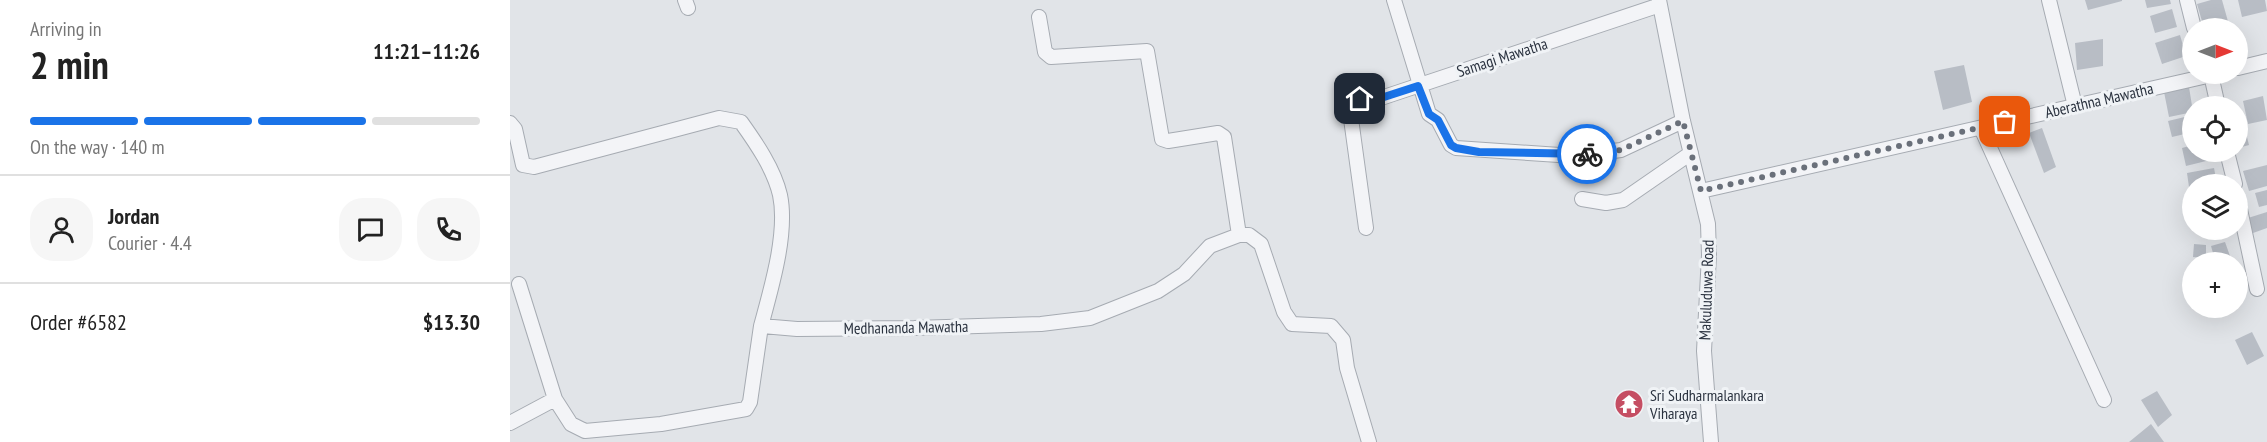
<!DOCTYPE html>
<html lang="en">
<head>
<meta charset="utf-8">
<style>
  body { margin:0; font-family:"PT Sans Narrow",sans-serif; background:#f6f6f6; color:#222; height:100vh; display:flex; flex-direction:column; font-size:22px; white-space:nowrap }
  * { box-sizing:border-box; margin:0 }
  p { font-size:20px; color:#767676 }
  .icon { flex:none; width:33px; height:33px; fill:none; stroke:currentColor; stroke-width:2; stroke-linecap:round; stroke-linejoin:round }
  .map { position:relative; flex:1; overflow:hidden }
  .details { display:flex; flex-direction:column; background:#fff; width:510px }
  .details>* { flex:none }
  .needle { width:39px; rotate:90deg }
  .controls { position:absolute; left:1672px; top:18px; display:grid; gap:12px }
  .controls a { display:grid; place-items:center; width:66px; height:66px; border-radius:50%; background:#fff; box-shadow:0 6px 24px #0002; font-size:30px }
  .pin { position:absolute; display:grid; place-items:center; width:51px; height:51px; color:#fff; margin:-26px; border-radius:12px; box-shadow:0 3px 9px #0006 }
  .courier { position:absolute; display:grid; place-items:center; width:60px; height:60px; margin:-30px; border:4px solid #1a73e8; border-radius:50%; background:#fff; color:#222; box-shadow:0 2px 8px #0007 }
  .headline em { font-style:normal; font-weight:800 }
  .headline div { display:flex; flex-direction:column-reverse }
  .headline { display:flex; align-items:center; justify-content:space-between; height:102px; padding:0 30px }
  h1 { font-size:39px; font-weight:800; line-height:45px }
  .bar { display:grid; grid-template-columns:repeat(4,1fr); gap:9px 6px; align-content:center; height:72px; padding:0 30px }
  .bar i { height:8px; border-radius:4px; background:#e0e0e0 }
  .bar .selected { background:#1a73e8 }
  .bar p { grid-column:span 4 }
  .line { display:flex; align-items:center; gap:15px; padding:0 30px; border-top:2px solid #e0e0e0 }
  .line div { flex:1 }
  .round { display:grid; place-items:center; flex:none; width:63px; height:63px; border-radius:24px; background:#f6f6f6 }
  main { display:flex; flex:1; min-height:0 }
  .map>svg:first-child { display:block }
</style>
</head>
<body>
<main>
<section class="details">
<div class="headline"><div><h1>2 min</h1><p>Arriving in</p></div><em>11:21–11:26</em></div>
<div class="bar"><i class="selected"></i><i class="selected"></i><i class="selected"></i><i></i><p>On the way · 140 m</p></div>
<div class="line" style="height:108px"><a class="round"><svg class="icon" aria-label="person" viewBox="0 0 24 24"><circle cx="12" cy="8" r="4"/><path d="M4 21q1-7 8-7t8 7"/></svg></a><div><b>Jordan</b><p>Courier · 4.4</p></div><a class="round"><svg class="icon" aria-label="chat" viewBox="0 0 24 24"><path d="M4 5h16v11H9l-5 4z"/></svg></a><a class="round"><svg class="icon" aria-label="phone" viewBox="0 0 24 24"><path d="M5 4h4l2 5-3 2q2 4 5 5l2-3 5 2v4C11 20 4 13 5 4z"/></svg></a></div>
<div class="line" style="height:78px"><div>Order #6582</div><b>$13.30</b></div>
</section>
<div class="map">
<svg width="1757" height="442" viewBox="0 0 1757 442">
  <rect width="100%" height="100%" fill="#e1e4e8"/>
  <path fill="#b8bdc5" d="M1575,0H1612V1L1578,10Z
    M1635,0H1660L1661,4L1637,8Z
    M1701,0H1712L1719,25L1694,28L1687,4Z
    M1728,0H1755L1757,11L1732,17Z
    M1662,9L1667,27L1645,33L1640,16Z
    M1670,35L1676,56L1652,64L1645,43Z
    M1593,39V66L1567,70L1565,43Z
    M1454,65L1462,102L1433,110L1424,71Z
    M1679,87L1683,112L1659,117L1654,92Z
    M1753,96L1757,120L1738,124L1733,101Z
    M1683,115V132L1662,137L1658,121Z
    M1532,128L1546,167L1534,173L1519,133Z
    M1736,133L1739,145L1728,148V135Z
    M1683,145V152H1698L1700,160L1676,166L1672,148Z
    M1757,165V186L1739,191L1733,171Z
    M1704,168L1707,184H1683V193L1680,194L1677,173Z
    M1757,190V205L1749,207L1745,193Z
    M1757,212V228L1743,233L1738,218Z
    M1715,242L1720,256L1705,260L1701,246Z
    M1684,244L1696,245V258L1683,257Z
    M1698,308H1715L1716,311L1698,312Z
    M1742,332L1754,356L1737,365L1725,340Z
    M1647,391L1662,415L1648,427L1631,400Z
    M1641,424L1654,442H1619Z"/>
  <g fill="none" stroke-linecap="round" stroke-linejoin="round">
    <g stroke="#a6abb2" stroke-width="16">
      <path id="minor" d="M175,0L178,8
        M884,0L919,114L928,120L941,145L946,148L1064,156L1111,150L1173,121
        M1149,0L1173,121L1198,224L1199,255L1194,351L1201,442
        M1539,0L1565,106
        M1677,0L1684,28
        M529,17L535,52L541,57L637,51L652,139L658,141L708,133L714,137L729,235
        M1728,68L1757,61
        M1701,75L1708,106
        M832,96L850,99L874,97L1150,5
        M838,97L856,228
        M0,123L5,129L13,165L24,167L209,118L231,122C246,143 264,169 270,195C278,233 261,289 251,326L287,329L404,328L531,324L580,318L648,291L674,274L700,246L729,235H739L751,244L774,312L782,324L821,326L833,340L837,368L859,442
        M1471,128L1594,400
        M1717,152L1725,184
        M1191,191L1706,74
        M1072,199L1096,203L1113,200L1181,153
        M1728,200L1747,289
        M9,284L45,399
        M0,423L45,399L61,424L75,431L151,424L236,409L240,402L251,326"/>
    </g>
    <use href="#minor" stroke="#f3f4f7" stroke-width="14"/>
  </g>
  <g fill="none" stroke-linecap="round" stroke-linejoin="round">
    <path stroke="#6a707a" stroke-width="6" stroke-dasharray="0 10.8" d="M1077,154L1111,150L1173,121L1191,191L1495,122"/>
    <path stroke="#1a73e8" stroke-width="8" d="M850,99L874,97L908,86L919,114L928,120L941,145L946,148L969,152L1077,154"/>
  </g>
  <defs>
    <g id="temple-disc" transform="scale(1.5)"><circle r="9.5" fill="#c54e63" stroke="#f0f3f6"/><path d="M0-6L5-2H3V0L6.5 2.5H4V6H1.5V3h-3V6H-4V2.5H-6.5L-3 0V-2H-5Z" fill="#fff"/></g>
  </defs>
  <g fill-rule="evenodd">
    <use href="#temple-disc" x="1119" y="404"/>
  </g>
  <g text-anchor="middle" stroke-width="6" stroke-linejoin="round" paint-order="stroke">
    <g font-size="16" fill="#2a323f" stroke="#f0f3f6">
      <text transform="translate(992 57) rotate(-18)" y="6">Samagi Mawatha</text>
      <text transform="translate(1589 100) rotate(-13)" y="6">Aberathna Mawatha</text>
      <text transform="translate(1196 290) rotate(-88)" y="6">Makuluduwa Road</text>
      <text transform="translate(396 327) rotate(-1)" y="6">Medhananda Mawatha</text>
    </g>
    <g font-size="16" fill="#2a323f" stroke="#f0f3f6" text-anchor="start">
      <text x="1140" y="401">Sri Sudharmalankara<tspan x="1140" dy="18">Viharaya</tspan></text>
    </g>
  </g>
</svg>
<div class="controls">
<a><svg class="needle" viewBox="-14 -14 28 28"><path d="M0-13l5 13h-10z" fill="#e53935"/><path d="M0 13l5-13h-10z" fill="#767676"/></svg></a>
<a><svg class="icon" aria-label="locate" viewBox="0 0 24 24"><circle cx="12" cy="12" r="6"/><path d="M12 2v4M12 18v4M2 12h4M18 12h4"/></svg></a>
<a><svg class="icon" aria-label="layers" viewBox="0 0 24 24"><path d="M12 4l9 5-9 5-9-5zM3 14l9 5 9-5"/></svg></a>
<a>+</a>
</div>
<div class="pin" style="left:1495px;top:122px;background:#ea580c"><svg class="icon" aria-label="bag" viewBox="0 0 24 24"><path d="M5 8h14l-1 12H6zM9 8a3 3 0 0 1 6 0"/></svg></div>
<div class="pin" style="left:850px;top:99px;background:#1f2937"><svg class="icon" aria-label="home" viewBox="0 0 24 24"><path d="M3 11l9-7 9 7M6 9v11h12V9"/></svg></div>
<div class="courier" style="left:1077px;top:154px"><svg class="icon" aria-label="bike" viewBox="0 0 24 24"><circle cx="6" cy="16" r="4"/><circle cx="18" cy="16" r="4"/><path d="M6 16l4-8h5l3 8M10 8l3 8H6M13 5h3"/></svg></div>
</div>
</main>
</body>
</html>
